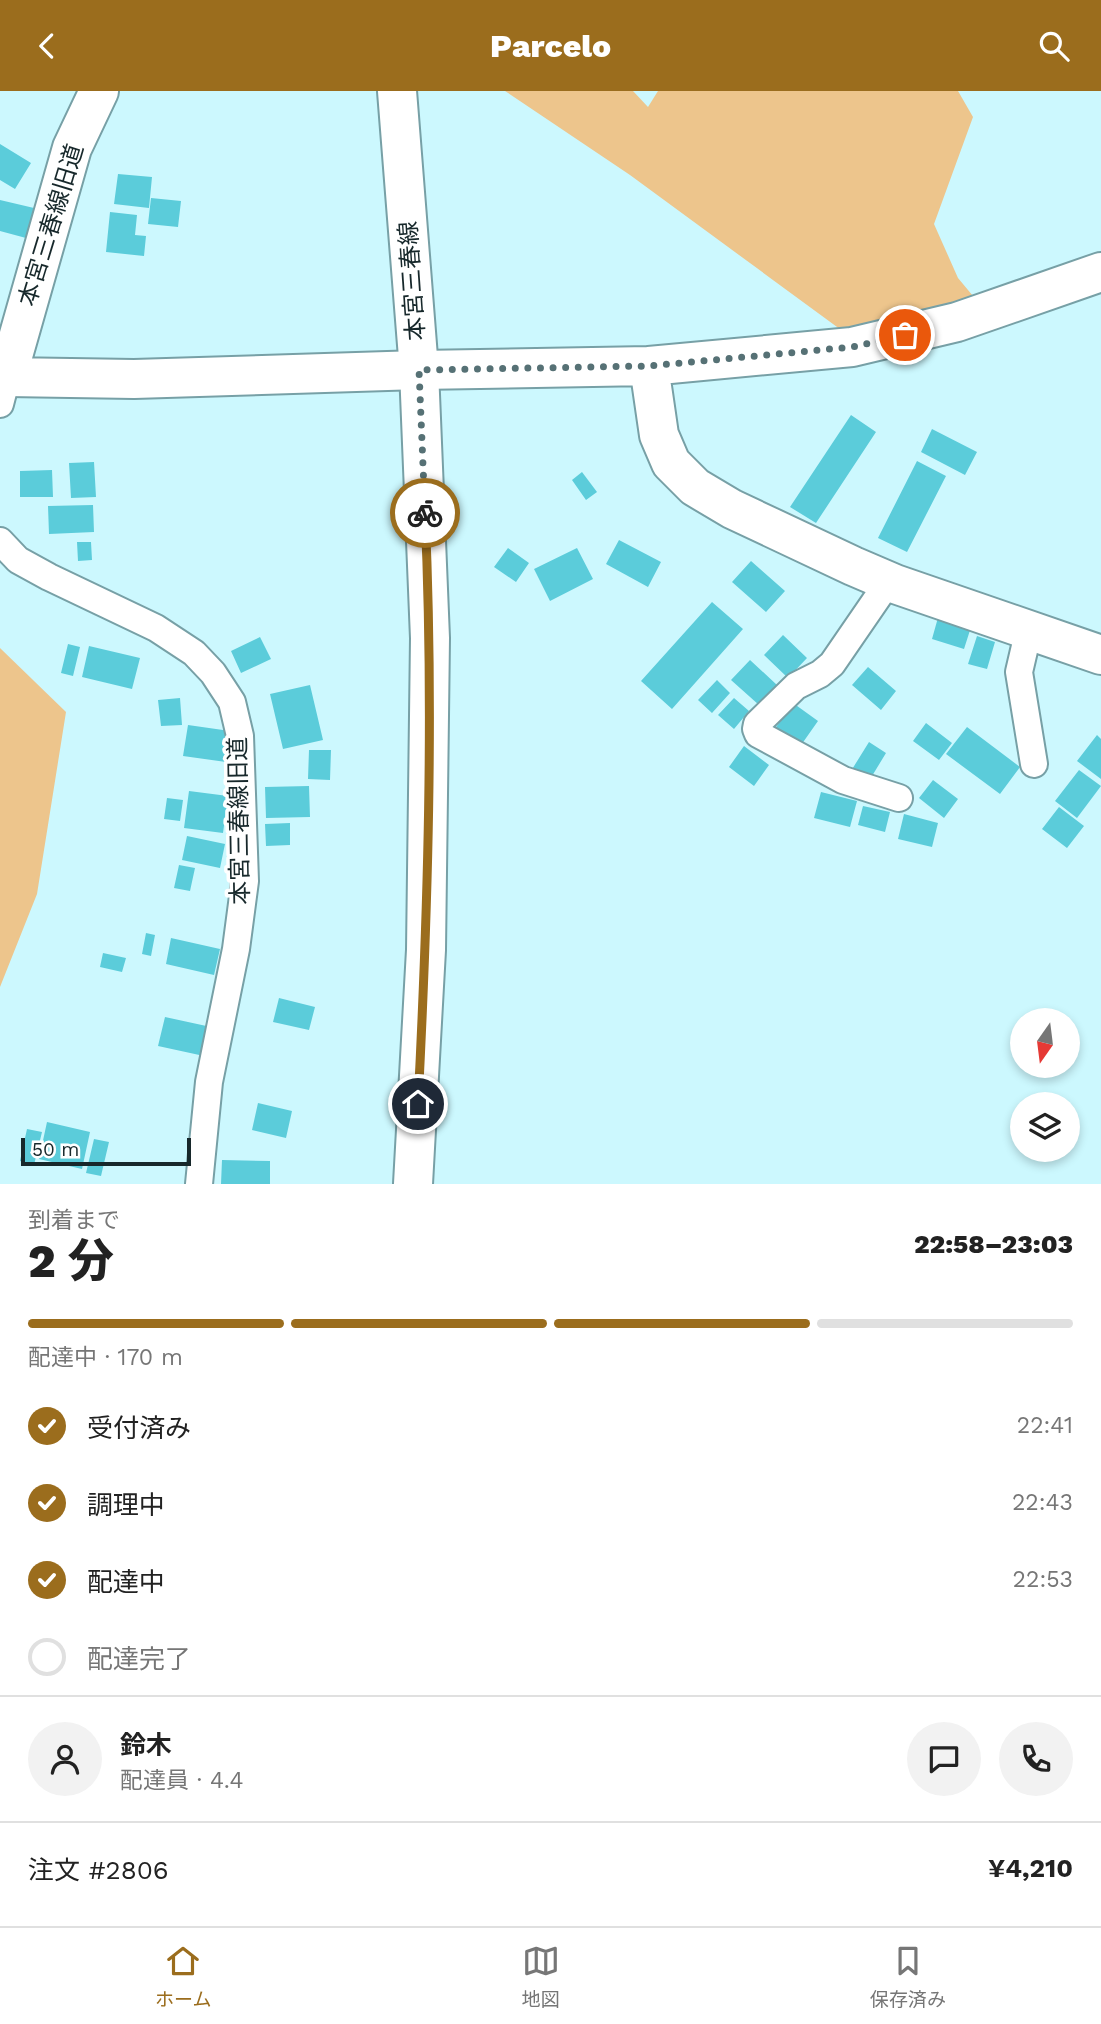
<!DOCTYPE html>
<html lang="ja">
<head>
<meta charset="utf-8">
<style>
  body { margin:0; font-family:"Work Sans","Noto Sans JP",sans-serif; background:#f2f2f2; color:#222; height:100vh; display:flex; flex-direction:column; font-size:26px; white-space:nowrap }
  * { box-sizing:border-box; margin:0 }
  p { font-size:23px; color:#767676 }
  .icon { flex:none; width:38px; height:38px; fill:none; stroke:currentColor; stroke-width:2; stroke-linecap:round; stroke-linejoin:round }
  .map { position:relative; height:1093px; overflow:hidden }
  .sheet { display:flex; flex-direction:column; background:#fff; flex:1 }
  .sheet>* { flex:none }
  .needle { width:46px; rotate:194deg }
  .buttons { position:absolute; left:1010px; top:917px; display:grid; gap:14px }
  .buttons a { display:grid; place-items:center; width:70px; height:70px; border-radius:50%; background:#fff; box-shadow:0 4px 10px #0003; font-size:35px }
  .scale { position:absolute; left:21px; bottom:18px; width:170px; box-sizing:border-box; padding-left:7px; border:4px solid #17282b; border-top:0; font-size:19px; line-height:24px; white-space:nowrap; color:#17282b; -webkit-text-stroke:5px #fff; paint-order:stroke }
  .pin { position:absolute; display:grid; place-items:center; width:60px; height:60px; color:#fff; margin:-30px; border:4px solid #fff; border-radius:50%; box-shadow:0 2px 7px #0007 }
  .courier { position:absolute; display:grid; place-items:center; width:70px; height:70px; margin:-35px; border:5px solid #9b6d1d; border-radius:50%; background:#fff; color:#222; box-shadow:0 2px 9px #0007 }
  .headline em { font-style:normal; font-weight:800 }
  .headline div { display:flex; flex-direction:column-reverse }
  .headline { display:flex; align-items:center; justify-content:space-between; height:119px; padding:0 28px }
  h1 { font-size:46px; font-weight:800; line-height:52px }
  .bar { display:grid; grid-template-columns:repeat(4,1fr); gap:10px 7px; align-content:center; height:84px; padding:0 28px }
  .bar i { height:9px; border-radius:5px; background:#e0e0e0 }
  .bar .on { background:#9b6d1d }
  .bar p { grid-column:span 4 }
  .line { display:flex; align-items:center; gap:18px; padding:0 28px; border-top:2px solid #e0e0e0 }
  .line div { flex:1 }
  .round { display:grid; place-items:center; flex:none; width:74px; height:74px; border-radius:37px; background:#f2f2f2 }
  ol { padding:0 28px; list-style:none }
  li { display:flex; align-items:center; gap:21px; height:77px }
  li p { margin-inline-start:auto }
  li .icon { padding:7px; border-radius:50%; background:#9b6d1d; color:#fff; stroke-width:4 }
  li:last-child { color:#767676 }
  li i { width:38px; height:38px; border:4px solid #e0e0e0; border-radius:50% }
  header { display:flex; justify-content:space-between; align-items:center; height:91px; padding:0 28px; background:#9b6d1d; color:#fff; font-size:32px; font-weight:800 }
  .tabs { display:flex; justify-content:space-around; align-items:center; height:98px; border-top:2px solid #e0e0e0; background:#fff; font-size:19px; color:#767676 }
  .tabs a { display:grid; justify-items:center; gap:4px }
  .tabs .on { color:#9b6d1d }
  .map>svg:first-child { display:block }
</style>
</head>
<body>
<header><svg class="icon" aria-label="back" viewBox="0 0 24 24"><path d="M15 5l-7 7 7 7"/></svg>Parcelo<svg class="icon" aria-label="search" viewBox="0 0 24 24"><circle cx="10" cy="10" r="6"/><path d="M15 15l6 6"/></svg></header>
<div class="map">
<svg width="1101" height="1093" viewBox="0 0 1101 1093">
  <rect width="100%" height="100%" fill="#ccf8fe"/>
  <path fill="#edc58c" d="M505,0H633L648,16L658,0H958L973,26L934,133L958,187L973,205L848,244L630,84Z
    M0,557L66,621L37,803L0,896Z"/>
  <path fill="#5bccda" d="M0,53L31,72L15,98L0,89Z
    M118,83L152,86L149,117L114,113Z
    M151,107L181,110L178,136L148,133Z
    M0,109L34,117L26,147L0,140Z
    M110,121L137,124L135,144L146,145L144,165L106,161Z
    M851,324L876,341L816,432L790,416Z
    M932,338L977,361L965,384L921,361Z
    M917,370L946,385L907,461L878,447Z
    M94,371L96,406L71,407L69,372Z
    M52,379L53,406H20V380Z
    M582,381L597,401L586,409L572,389Z
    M93,414L94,441L49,443L48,415Z
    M619,449L661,471L648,496L606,473Z
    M77,451H91L92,469L78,470Z
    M508,457L529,472L516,491L494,476Z
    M577,457L593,488L550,510L534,478Z
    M751,470L785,500L766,521L732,491Z
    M712,511L743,538L672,618L641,590Z
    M939,523L972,533L964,558L932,548Z
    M783,544L807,567L788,587L764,564Z
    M977,545L995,551L987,578L968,573Z
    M260,546L271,568L241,582L231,560Z
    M68,553L80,556L73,585L61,582Z
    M89,555L140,567L132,598L82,586Z
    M750,569L777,594L759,614L731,589Z
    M868,576L896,600L881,619L852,594Z
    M717,589L730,602L712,622L698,609Z
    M310,594L323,649L283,658L270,603Z
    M180,607L182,634L161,635L158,609Z
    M734,607L749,620L734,638L718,624Z
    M793,612L818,630L799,657L774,639Z
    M926,632L952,652L939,669L913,650Z
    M188,634L230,640L226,671L183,665Z
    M967,636L1020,676L1000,703L946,663Z
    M1097,644L1101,648V688L1077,670Z
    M869,651L886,662L869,690L851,680Z
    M744,655L769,674L754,695L729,676Z
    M309,659H331L330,689L308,688Z
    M1079,679L1101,695L1077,727L1055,710Z
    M933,689L958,708L944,727L919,707Z
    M309,695L310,726L266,727L265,696Z
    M189,700L228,705L223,742L184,737Z
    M821,701L857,710L850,736L814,727Z
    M167,707L183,709L180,730L164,728Z
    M863,715L890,721L885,741L858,734Z
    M1059,716L1084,735L1067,757L1042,738Z
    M904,723L938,732L932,756L898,748Z
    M290,732V754L266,755L265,733Z
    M187,745L225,753L220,777L182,769Z
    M179,774L195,777L190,800L174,797Z
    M146,842L155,844L151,865L142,863Z
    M171,847L220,858L214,884L166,873Z
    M103,862L126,867L122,881L100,876Z
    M279,907L315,916L309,939L273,931Z
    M165,926L211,936L204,965L158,955Z
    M258,1012L292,1020L286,1047L252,1039Z
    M47,1031L90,1041L82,1078L39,1068Z
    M27,1038L42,1041L34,1074L20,1070Z
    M94,1048L109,1051L101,1085L86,1082Z
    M222,1069L270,1070V1093H221Z"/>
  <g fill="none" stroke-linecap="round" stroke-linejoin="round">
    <g stroke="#77a0a6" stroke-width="30">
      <path id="street" d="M0,313L7,286
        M0,450L18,469L49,486L156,537L194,562L213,582L232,611L240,645L245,790L236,858L209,991L199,1093
        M889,490L832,573L820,583L796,595L757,633L756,638L758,643L843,689L899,707
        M1029,538L1019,581L1034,673"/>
    </g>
    <g stroke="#77a0a6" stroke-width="42">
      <path id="secondary" d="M99,0L72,57L7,286L134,288L419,279L649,275L659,344L671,372L695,396L732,418L853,475L895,493L1101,564
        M649,275L852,256L957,231L1101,181"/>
    </g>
    <g stroke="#77a0a6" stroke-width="42">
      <path id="primary" d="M397,0L419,279L430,547L426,859L413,1093"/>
    </g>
    <use href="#street" stroke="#fff" stroke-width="26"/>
    <use href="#secondary" stroke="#fff" stroke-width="38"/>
    <use href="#primary" stroke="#fff" stroke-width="38"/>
  </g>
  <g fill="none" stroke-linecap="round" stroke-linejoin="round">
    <path stroke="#567175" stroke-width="7" stroke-dasharray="0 12.6" d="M425,422L419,279L649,275L852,256L905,244"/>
    <path stroke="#9b6d1d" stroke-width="9" d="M418,1013C428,816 434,619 425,422"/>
  </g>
  <g text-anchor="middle" stroke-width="7" stroke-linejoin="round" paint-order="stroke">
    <g font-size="24" fill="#17282b" stroke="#fff">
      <text transform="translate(51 134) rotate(-73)" y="8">本宮三春線旧道</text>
      <text transform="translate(412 190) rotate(-94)" y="8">本宮三春線</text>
      <text transform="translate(239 730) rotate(-91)" y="8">本宮三春線旧道</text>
    </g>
  </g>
</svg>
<div class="buttons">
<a><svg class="needle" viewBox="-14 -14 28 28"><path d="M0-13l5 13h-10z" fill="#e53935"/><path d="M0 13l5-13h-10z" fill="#767676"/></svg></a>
<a><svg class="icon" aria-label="layers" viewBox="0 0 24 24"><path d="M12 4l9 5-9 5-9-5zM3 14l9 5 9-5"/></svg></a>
</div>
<div class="scale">50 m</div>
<div class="pin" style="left:905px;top:244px;background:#ea580c"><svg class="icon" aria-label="bag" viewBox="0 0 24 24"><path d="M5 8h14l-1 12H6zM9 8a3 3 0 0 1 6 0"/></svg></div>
<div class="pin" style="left:418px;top:1013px;background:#1f2937"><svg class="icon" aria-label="home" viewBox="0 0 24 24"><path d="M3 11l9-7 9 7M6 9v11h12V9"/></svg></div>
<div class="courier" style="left:425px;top:422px"><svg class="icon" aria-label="bike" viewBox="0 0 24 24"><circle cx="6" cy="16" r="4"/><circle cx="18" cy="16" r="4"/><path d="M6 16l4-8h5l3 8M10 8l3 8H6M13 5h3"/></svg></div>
</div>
<section class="sheet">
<div class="headline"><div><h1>2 分</h1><p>到着まで</p></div><em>22:58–23:03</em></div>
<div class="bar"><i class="on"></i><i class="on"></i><i class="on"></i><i></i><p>配達中 · 170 m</p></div>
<ol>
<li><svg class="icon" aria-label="check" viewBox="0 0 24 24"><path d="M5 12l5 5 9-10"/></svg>受付済み<p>22:41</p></li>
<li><svg class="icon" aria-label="check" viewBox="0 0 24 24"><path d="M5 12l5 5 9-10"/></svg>調理中<p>22:43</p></li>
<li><svg class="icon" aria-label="check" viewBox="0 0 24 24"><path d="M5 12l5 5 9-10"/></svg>配達中<p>22:53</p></li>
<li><i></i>配達完了</li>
</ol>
<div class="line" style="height:126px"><a class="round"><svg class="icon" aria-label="person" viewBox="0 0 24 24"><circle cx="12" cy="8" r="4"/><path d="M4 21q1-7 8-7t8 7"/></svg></a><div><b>鈴木</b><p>配達員 · 4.4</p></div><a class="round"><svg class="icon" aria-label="chat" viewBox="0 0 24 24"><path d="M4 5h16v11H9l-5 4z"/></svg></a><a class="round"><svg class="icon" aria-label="phone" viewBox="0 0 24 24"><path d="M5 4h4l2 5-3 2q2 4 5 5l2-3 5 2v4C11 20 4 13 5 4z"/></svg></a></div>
<div class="line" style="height:91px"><div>注文 #2806</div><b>¥4,210</b></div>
</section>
<nav class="tabs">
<a class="on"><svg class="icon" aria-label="home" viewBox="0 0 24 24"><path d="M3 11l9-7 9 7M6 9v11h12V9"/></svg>ホーム</a>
<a><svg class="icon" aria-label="map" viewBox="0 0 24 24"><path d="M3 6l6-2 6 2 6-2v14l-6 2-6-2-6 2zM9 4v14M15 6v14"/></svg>地図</a>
<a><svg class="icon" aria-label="saved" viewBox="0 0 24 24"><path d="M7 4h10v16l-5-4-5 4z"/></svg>保存済み</a>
</nav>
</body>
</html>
